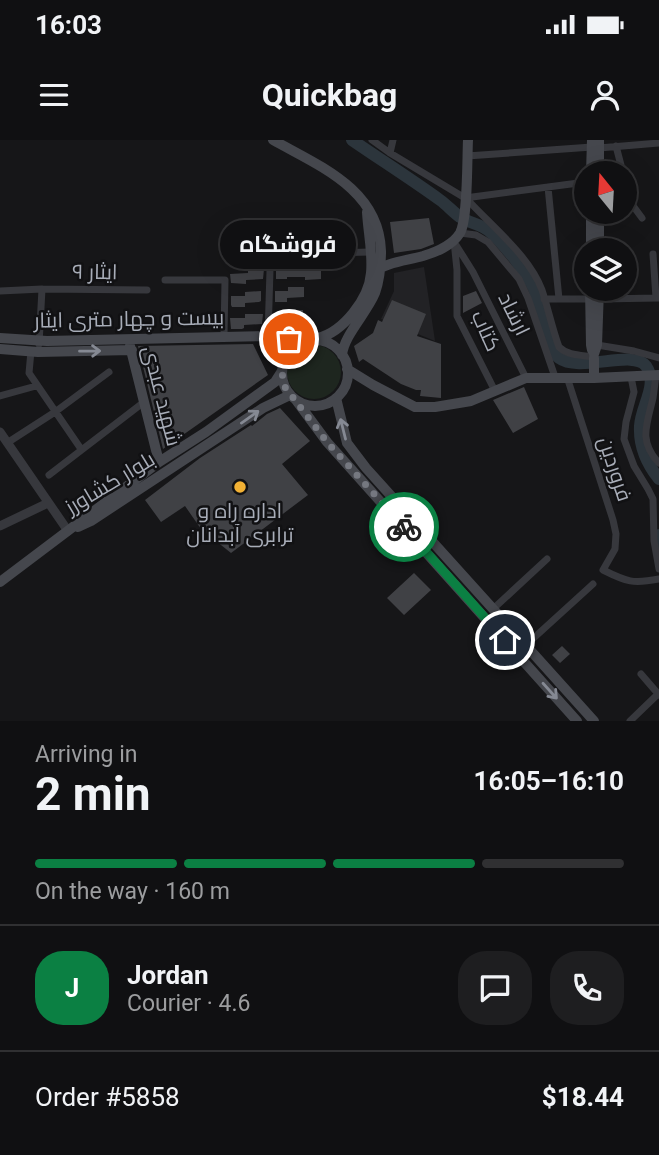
<!DOCTYPE html>
<html lang="en">
<head>
<meta charset="utf-8">
<style>
  body { margin:0; font-family:Roboto,Cairo,sans-serif; background:#1e1e20; color:#f1f3f6; height:100vh; display:flex; flex-direction:column; font-size:26px; white-space:nowrap }
  * { box-sizing:border-box; margin:0 }
  p { font-size:23px; color:#9c9d9f }
  .icon { flex:none; width:38px; height:38px; fill:none; stroke:currentColor; stroke-width:2; stroke-linecap:round; stroke-linejoin:round }
  .map { position:relative; height:581px; overflow:hidden }
  .drawer { display:flex; flex-direction:column; background:#101012; flex:1 }
  .drawer>* { flex:none }
  .needle { width:46px; rotate:342deg }
  .tools { position:absolute; left:574px; top:21px; display:grid; gap:14px }
  .tools a { display:grid; place-items:center; width:63px; height:63px; border-radius:50%; background:#101012; box-shadow:0 7px 28px #0002,0 0 0 2px #303032; font-size:35px }
  .pin { position:absolute; display:grid; place-items:center; width:60px; height:60px; color:#fff; margin:-30px; border:4px solid #fff; border-radius:50%; box-shadow:0 2px 7px #0007 }
  .courier { position:absolute; display:grid; place-items:center; width:70px; height:70px; margin:-35px; border:5px solid #0b8043; border-radius:50%; background:#fff; color:#222; box-shadow:0 2px 9px #0007 }
  .bubble { position:absolute; height:49px; border-radius:24px; background:#101012; box-shadow:0 7px 28px #0002,0 0 0 2px #303032; font-size:23px; font-weight:700; line-height:49px; text-align:center }
  .head em { font-style:normal; font-weight:700 }
  .head div { display:flex; flex-direction:column-reverse }
  .head { display:flex; align-items:center; justify-content:space-between; height:119px; padding:0 35px }
  h1 { font-size:46px; font-weight:700; line-height:52px }
  .bar { display:grid; grid-template-columns:repeat(4,1fr); gap:10px 7px; align-content:center; height:84px; padding:0 35px }
  .bar i { height:9px; border-radius:5px; background:#303032 }
  .bar .selected { background:#0b8043 }
  .bar p { grid-column:span 4 }
  .line { display:flex; align-items:center; gap:18px; padding:0 35px; border-top:2px solid #303032 }
  .line div { flex:1 }
  .round { display:grid; place-items:center; flex:none; width:74px; height:74px; border-radius:28px; background:#1e1e20 }
  .status { display:flex; justify-content:space-between; align-items:center; height:49px; padding:0 35px; background:#101012; direction:ltr }
  .status svg { height:19px; fill:currentColor }
  header { display:flex; justify-content:space-between; align-items:center; height:91px; padding:0 35px; background:#101012; font-size:32px; font-weight:700 }
  .map>svg:first-child { display:block }
</style>
</head>
<body>
<div class="status"><b>16:03</b><svg viewBox="0 0 49 12"><path d="M0 12V9h3v3zM5 12V6h3v6zM10 12V3h3v9zM15 12V0h3v12zM26 1h20v11H26zM47 4h2v5h-2z"/></svg></div>
<header><svg class="icon" aria-label="menu" viewBox="0 0 24 24"><path d="M4 6h16M4 12h16M4 18h16"/></svg>Quickbag<svg class="icon" aria-label="person" viewBox="0 0 24 24"><circle cx="12" cy="8" r="4"/><path d="M4 21q1-7 8-7t8 7"/></svg></header>
<div class="map">
<svg width="659" height="581" viewBox="0 0 659 581">
  <rect width="100%" height="100%" fill="#161618"/>
  <path fill="#222225" d="M424,127L435,201L381,179L394,151V133Z"/>
  <path fill="#1e261f" d="M287 232a27 27 0 1 1 54 0a27 27 0 1 1-54 0Z"/>
  <g fill="none" stroke-linecap="round" stroke-linejoin="round">
    <path stroke="#2c353c" stroke-width="12" d="M352,0C381,20 411,39 440,60C447,65 453,72 460,77C469,83 481,84 489,91C498,98 506,109 514,118C521,128 529,138 534,149C541,165 547,209 559,218C579,233 634,209 646,226C659,245 641,265 640,286C639,305 647,324 659,339
      M659,395V406"/>
  </g>
  <path fill="#404145" d="M429,78L434,104L421,109L394,113L390,82Z
    M288,126H304V129H321V139L305,140V137H287V139H276V129L288,128Z
    M248,129H264L263,139L246,140V144L231,143L230,134L248,133Z
    M288,147H304V157L287,158V162H275V151H288Z
    M261,151V161L259,162L245,163V167H232L231,165V156H245V152Z
    M476,151L482,163L463,173V156Z
    M392,160L426,174L417,196L441,204V258L420,256L421,250H416L401,244L363,219L359,222L354,206L373,193L378,180L382,182Z
    M287,170H303V179L286,181V184L284,185H274L275,174H287Z
    M245,174H263L262,184L244,185V188L242,189H231L230,178H245Z
    M253,204L268,235L163,309L138,206Z
    M524,247L538,279L513,293L493,260Z
    M280,268L310,301L282,324L308,355L231,413L201,389L185,366L161,382L145,360L200,318L251,285L252,286L267,274Z
    M414,433L431,450L404,475L387,458Z
    M562,506L570,514L560,523L552,515Z"/>
  <g fill="none" stroke-linecap="round" stroke-linejoin="round">
    <path stroke="#37383d" stroke-width="7" d="M372,0L390,13L465,58L586,42
      M616,6L623,33
      M599,8L659,3
      M390,13L393,0
      M467,16L592,7
      M625,43L628,59L642,78
      M548,47L559,159
      M466,58C490,85 529,115 542,150C548,168 552,188 559,207C568,216 581,215 594,217
      M460,93L476,95L488,102L519,139L528,158L555,237
      M454,101L457,130V176L495,251
      M456,105L473,132L526,238
      M653,114L656,158
      M242,115L371,112
      M165,140H225L224,196
      M0,151L42,149L147,150
      M544,159H590
      M599,159L659,158
      M268,196L270,130
      M39,204L42,149
      M597,205L634,211L659,218
      M31,211L29,233L81,309
      M656,235C655,243 654,251 653,258C647,284 638,301 659,323
      M567,237L613,380L616,394L615,409L603,430C627,442 633,444 659,439
      M631,237L634,252L626,282L624,299L634,326L648,349L653,359L654,401L659,429
      M0,256L36,246
      M7,303L55,272L109,232
      M49,335L144,262
      M493,469L547,419
      M526,505L593,444
      M641,534L659,555
      M630,581L658,554"/>
    <path stroke="#37383d" stroke-width="9" d="M0,292L68,391
      M0,386L48,363"/>
    <path stroke="#45474d" stroke-width="10" d="M273,0C319,26 379,49 381,111C381,125 380,139 375,153C367,173 344,195 342,215
      M591,33L592,0
      M599,33V0
      M591,110V72
      M599,110V72
      M371,134C386,122 405,121 423,116C436,112 452,106 460,93C468,79 467,19 468,0
      M590,149L591,205L592,210
      M0,198L47,201L268,196L289,199L300,203
      M318,198C343,192 369,159 371,133C373,113 368,92 367,72
      M282 233a33 33 0 1 1 66 0a33 33 0 1 1-66 0Z
      M130,206L159,322
      M0,209L38,212L132,210
      M594,214L597,205L599,149
      M594,218V238
      M347,229L373,245L415,267H435L471,261L526,238H594L659,235
      M336,258L347,303L366,328L594,581
      M296,260L327,302L577,581
      M78,387L91,381L263,268L290,255
      M0,442L159,322L206,292L275,242L282,231"/>
  </g>
  <defs><path id="oneway-shaft" d="M-6 0H5M1.5-3L5.5 0L1.5 3" fill="none" stroke-width="1.6" stroke-linecap="round" stroke-linejoin="round" transform="scale(1.75)"/></defs>
  <g stroke="#858993">
    <use href="#oneway-shaft" transform="translate(90 211) rotate(-1)"/>
    <use href="#oneway-shaft" transform="translate(250 277) rotate(-35)"/>
    <use href="#oneway-shaft" transform="translate(343 289) rotate(-104)"/>
    <use href="#oneway-shaft" transform="translate(550 551) rotate(48)"/>
  </g>
  <g fill="none" stroke-linecap="round" stroke-linejoin="round">
    <path stroke="#757880" stroke-width="7" stroke-dasharray="0 12.6" d="M289,199L300,203C283,214 279,229 285,247L327,302L404,387"/>
    <path stroke="#0b8043" stroke-width="9" d="M404,387L505,500"/>
  </g>
  <circle fill="#f2b134" stroke="#111113" stroke-width="2.5" cx="240" cy="347" r="7"/>
  <g text-anchor="middle" stroke-width="5" stroke-linejoin="round" paint-order="stroke">
    <g font-size="21" fill="#a8adb8" stroke="#111113">
      <text transform="translate(95 132) rotate(1)" y="7">ایثار ۹</text>
      <text transform="translate(514 174) rotate(64)" y="7">ارشاد</text>
      <text transform="translate(129 179) rotate(-1)" y="7">بیست و چهار متری ایثار</text>
      <text transform="translate(486 191) rotate(66)" y="7">کتاب</text>
      <text transform="translate(162 256) rotate(76)" y="7">شهید عبدی</text>
      <text transform="translate(615 329) rotate(72)" y="7">فروردین</text>
      <text transform="translate(110 343) rotate(-31)" y="7">بلوار کشاورز</text>
    </g>
    <g font-size="21" fill="#a8adb8" stroke="#111113">
      <text x="240" y="378">اداره راه و<tspan x="240" dy="24">ترابری آبدانان</tspan></text>
    </g>
  </g>
</svg>
<div class="tools">
<a><svg class="needle" viewBox="-14 -14 28 28"><path d="M0-13l5 13h-10z" fill="#e53935"/><path d="M0 13l5-13h-10z" fill="#9c9d9f"/></svg></a>
<a><svg class="icon" aria-label="layers" viewBox="0 0 24 24"><path d="M12 4l9 5-9 5-9-5zM3 14l9 5 9-5"/></svg></a>
</div>
<div class="pin" style="left:289px;top:199px;background:#ea580c"><svg class="icon" aria-label="bag" viewBox="0 0 24 24"><path d="M5 8h14l-1 12H6zM9 8a3 3 0 0 1 6 0"/></svg></div>
<div class="pin" style="left:505px;top:500px;background:#1f2937"><svg class="icon" aria-label="home" viewBox="0 0 24 24"><path d="M3 11l9-7 9 7M6 9v11h12V9"/></svg></div>
<div class="courier" style="left:404px;top:387px"><svg class="icon" aria-label="bike" viewBox="0 0 24 24"><circle cx="6" cy="16" r="4"/><circle cx="18" cy="16" r="4"/><path d="M6 16l4-8h5l3 8M10 8l3 8H6M13 5h3"/></svg></div>
<div class="bubble" style="left:220px;top:80px;width:136px">فروشگاه</div>
</div>
<section class="drawer">
<div class="head"><div><h1>2 min</h1><p>Arriving in</p></div><em>16:05–16:10</em></div>
<div class="bar"><i class="selected"></i><i class="selected"></i><i class="selected"></i><i></i><p>On the way · 160 m</p></div>
<div class="line" style="height:126px"><b class="round" style="background:#0b8043;color:#fff">J</b><div><b>Jordan</b><p>Courier · 4.6</p></div><a class="round"><svg class="icon" aria-label="chat" viewBox="0 0 24 24"><path d="M4 5h16v11H9l-5 4z"/></svg></a><a class="round"><svg class="icon" aria-label="phone" viewBox="0 0 24 24"><path d="M5 4h4l2 5-3 2q2 4 5 5l2-3 5 2v4C11 20 4 13 5 4z"/></svg></a></div>
<div class="line" style="height:91px"><div>Order #5858</div><b>$18.44</b></div>
</section>
</body>
</html>
